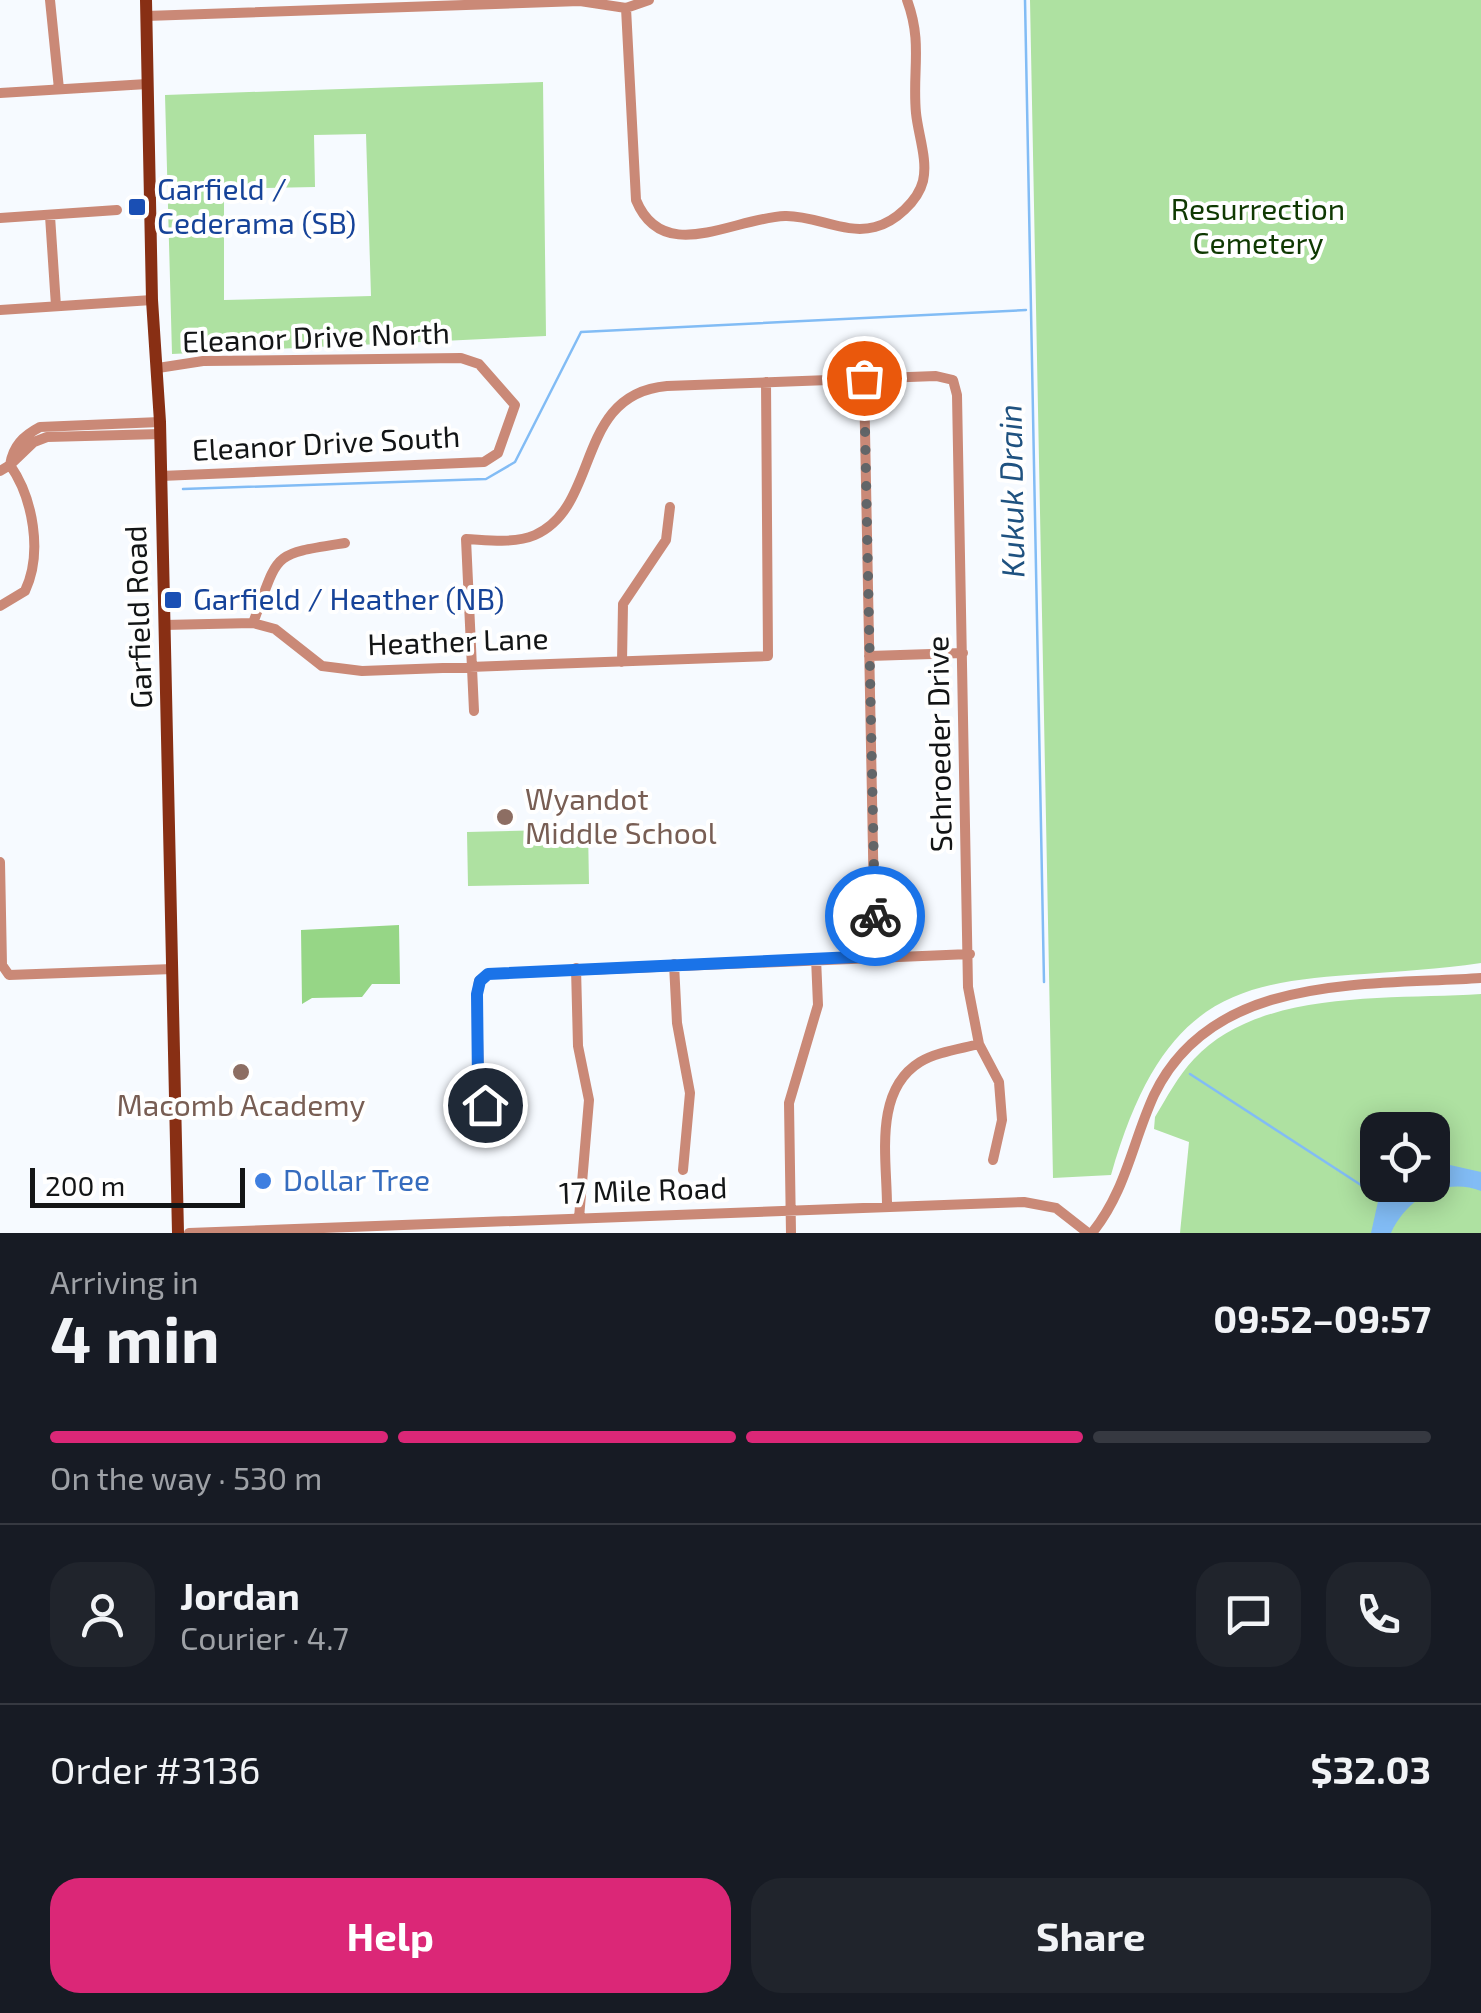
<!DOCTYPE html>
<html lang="en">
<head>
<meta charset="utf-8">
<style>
  body { margin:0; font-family:"Exo 2",sans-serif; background:#20242c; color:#f1f3f6; height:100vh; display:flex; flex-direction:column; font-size:38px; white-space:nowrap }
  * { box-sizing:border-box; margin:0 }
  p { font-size:32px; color:#9ea1a6 }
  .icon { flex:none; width:55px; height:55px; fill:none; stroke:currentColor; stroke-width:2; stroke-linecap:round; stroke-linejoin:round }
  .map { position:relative; height:1233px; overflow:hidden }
  .panel { display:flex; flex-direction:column; background:#171b24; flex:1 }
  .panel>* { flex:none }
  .fabs { position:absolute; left:1360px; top:1112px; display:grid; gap:20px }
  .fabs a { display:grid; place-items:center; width:90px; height:90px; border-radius:20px; background:#171b24; box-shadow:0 5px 25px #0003; font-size:50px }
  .scale { position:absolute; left:30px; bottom:25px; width:215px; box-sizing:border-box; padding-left:10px; border:5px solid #131516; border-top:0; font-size:28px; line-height:35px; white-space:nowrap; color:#131516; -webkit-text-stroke:8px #fff; paint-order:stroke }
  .pin { position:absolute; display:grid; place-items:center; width:85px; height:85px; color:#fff; margin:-42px; border:5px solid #fff; border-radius:50%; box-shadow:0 2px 10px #0007 }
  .courier { position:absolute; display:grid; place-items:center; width:100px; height:100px; margin:-50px; border:8px solid #1a73e8; border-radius:50%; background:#fff; color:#222; box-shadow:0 2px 12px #0007 }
  .head em { font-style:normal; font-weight:700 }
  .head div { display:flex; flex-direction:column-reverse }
  .head { display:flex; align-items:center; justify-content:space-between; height:170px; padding:0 50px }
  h1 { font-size:65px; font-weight:700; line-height:75px }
  .bar { display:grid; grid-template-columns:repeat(4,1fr); gap:15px 10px; align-content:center; height:120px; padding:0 50px }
  .bar i { height:12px; border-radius:8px; background:#363941 }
  .bar .on { background:#db2777 }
  .bar p { grid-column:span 4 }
  .line { display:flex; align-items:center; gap:25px; padding:0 50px; border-top:2px solid #363941 }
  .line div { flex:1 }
  .round { display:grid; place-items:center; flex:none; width:105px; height:105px; border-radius:30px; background:#20242c }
  .action { display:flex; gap:20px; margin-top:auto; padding:20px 50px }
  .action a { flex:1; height:115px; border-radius:30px; background:#db2777; color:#fff; font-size:40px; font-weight:700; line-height:115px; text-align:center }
  .action a+a { background:#20242c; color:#f1f3f6 }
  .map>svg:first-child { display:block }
</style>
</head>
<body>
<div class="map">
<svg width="1481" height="1233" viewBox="0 0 1481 1233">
  <rect width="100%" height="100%" fill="#f6faff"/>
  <path fill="#aee1a1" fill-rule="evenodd" d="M1030,0H1481V963C1286,991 1178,940 1111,1175L1053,1178Z
    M543,82L546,336L172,354L165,95ZM366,134L371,296L224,300V189L315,187L314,135Z
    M588,829L589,884L468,886L467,832Z
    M1481,994V1233H1180L1189,1142L1154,1129L1155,1117C1167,1097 1178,1076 1194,1059C1260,988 1391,1000 1481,994ZM1378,1130H1432V1185H1378Z"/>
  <path fill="#96d686" d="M399,925L400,984H372L362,997L312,998L302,1004L301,930Z"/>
  <path fill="#82bcf5" d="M1450,1165L1481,1172V1191C1444,1177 1407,1198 1391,1233H1371L1379,1197L1398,1185H1432L1433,1172Z"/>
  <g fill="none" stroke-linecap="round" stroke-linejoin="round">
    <path stroke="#82bcf5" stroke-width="2.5" d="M1025,0L1044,982
      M183,489L486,479L515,462L581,332L1026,310
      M1190,1074L1381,1198"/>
    <path stroke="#ca8977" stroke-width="10" d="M50,0L59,89
      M626,8L636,200C663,266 733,218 785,216C815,215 845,235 875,227C895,222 918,201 923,181C928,160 918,134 916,113C912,71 923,43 907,0
      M626,8L649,0
      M146,16L580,1L626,8
      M0,93L147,84
      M50,216L56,306
      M0,218L117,210
      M0,310L152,300
      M158,368L203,361L461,358L479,364L515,405L498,453L484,462L161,476
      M864,378L875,956
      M160,422L40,427C23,436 13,446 10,465L34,442L47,437L161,434
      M0,471L10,465C33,498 43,553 25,591L0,606
      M253,623C280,551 270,555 345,543
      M164,625L253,623L275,629L322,666L362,671L768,656L766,382
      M869,656L963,653
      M622,662L623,604L666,540L670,507
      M474,711L466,539C488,540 514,544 535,535C601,506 574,394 667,386L936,376L953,380L957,395L968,987L979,1044L999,1082L1002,1120L993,1160
      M0,862L2,965L9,975L173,969
      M674,964L677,1023L690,1093L683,1170
      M576,968L578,1046L589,1100L579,1218
      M485,1105L479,1082L477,994L479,981L488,974L970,954
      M887,1206C887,1159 873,1091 920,1062C937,1052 960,1049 979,1044
      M189,1233L1024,1202L1056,1208L1088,1233
      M791,1233L789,1103L818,1005L816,958
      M1092,1233C1126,1191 1132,1143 1154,1095C1213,972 1367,986 1481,978"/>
    <path stroke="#882f14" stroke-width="12" d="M146,0L152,300L160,422L178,1233"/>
  </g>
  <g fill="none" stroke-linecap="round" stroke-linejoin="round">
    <path stroke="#626568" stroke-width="10" stroke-dasharray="0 18" d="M864,378L875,916"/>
    <path stroke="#1a73e8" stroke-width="12" d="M485,1105L478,1082L477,994L480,981L488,974L876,956L875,916"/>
  </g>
  <g fill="#1a4fb4" stroke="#fff" stroke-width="4">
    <rect x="127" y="197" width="20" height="20" rx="5"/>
    <rect x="163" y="590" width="20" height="20" rx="5"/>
  </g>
  <g fill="#8d6e63" stroke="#fff" stroke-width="4">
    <circle cx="505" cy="817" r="10"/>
    <circle cx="241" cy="1072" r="10"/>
  </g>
  <circle fill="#3f7fe0" stroke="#fff" stroke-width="4" cx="263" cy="1181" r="10"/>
  <g text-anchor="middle" stroke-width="8" stroke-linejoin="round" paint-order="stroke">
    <g font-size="30" fill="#164399" stroke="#fff" text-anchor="start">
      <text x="157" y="200">Garfield /<tspan x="157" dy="34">Cederama (SB)</tspan></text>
      <text x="193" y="610">Garfield / Heather (NB)</text>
    </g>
    <g font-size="30" fill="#0f3902" stroke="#fff">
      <text x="1258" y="220">Resurrection<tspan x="1258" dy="34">Cemetery</tspan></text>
    </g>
    <g font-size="30" fill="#131516" stroke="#fff">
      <text transform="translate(316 338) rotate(-2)" y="10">Eleanor Drive North</text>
      <text transform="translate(326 444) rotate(-3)" y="10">Eleanor Drive South</text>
      <text transform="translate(139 617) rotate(-92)" y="10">Garfield Road</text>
      <text transform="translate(458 642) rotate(-2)" y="10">Heather Lane</text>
      <text transform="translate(940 744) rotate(-91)" y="10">Schroeder Drive</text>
      <text transform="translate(643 1191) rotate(-2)" y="10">17 Mile Road</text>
    </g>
    <g font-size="30" fill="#785e54" stroke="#fff" text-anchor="start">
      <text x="525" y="810">Wyandot<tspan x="525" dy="34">Middle School</tspan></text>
      <text x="241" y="1116" text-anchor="middle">Macomb Academy</text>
    </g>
    <g font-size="30" fill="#366cbe" stroke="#fff" text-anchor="start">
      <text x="283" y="1191">Dollar Tree</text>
    </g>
    <g font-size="32" font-style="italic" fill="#1f5280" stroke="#fff">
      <text transform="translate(1012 491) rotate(-91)" y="11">Kukuk Drain</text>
    </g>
  </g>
</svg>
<div class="fabs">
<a><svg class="icon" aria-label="locate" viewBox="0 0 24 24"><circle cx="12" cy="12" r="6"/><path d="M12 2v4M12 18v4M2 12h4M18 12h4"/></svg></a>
</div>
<div class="scale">200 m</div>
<div class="pin" style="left:864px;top:378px;background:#ea580c"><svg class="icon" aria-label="bag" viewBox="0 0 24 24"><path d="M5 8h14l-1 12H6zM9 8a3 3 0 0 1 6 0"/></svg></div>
<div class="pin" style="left:485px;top:1105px;background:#1f2937"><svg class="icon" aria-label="home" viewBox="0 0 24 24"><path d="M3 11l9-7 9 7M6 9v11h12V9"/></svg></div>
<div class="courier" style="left:875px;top:916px"><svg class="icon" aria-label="bike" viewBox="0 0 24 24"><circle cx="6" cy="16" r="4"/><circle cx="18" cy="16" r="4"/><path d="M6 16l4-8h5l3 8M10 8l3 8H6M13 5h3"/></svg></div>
</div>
<section class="panel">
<div class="head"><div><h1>4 min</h1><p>Arriving in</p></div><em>09:52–09:57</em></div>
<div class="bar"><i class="on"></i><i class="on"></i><i class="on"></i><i></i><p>On the way · 530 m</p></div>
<div class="line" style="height:180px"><a class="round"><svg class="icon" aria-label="person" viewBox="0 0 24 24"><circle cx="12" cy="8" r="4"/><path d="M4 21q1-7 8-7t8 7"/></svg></a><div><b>Jordan</b><p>Courier · 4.7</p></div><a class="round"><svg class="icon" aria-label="chat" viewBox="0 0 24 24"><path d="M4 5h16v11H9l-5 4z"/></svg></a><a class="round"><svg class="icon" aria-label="phone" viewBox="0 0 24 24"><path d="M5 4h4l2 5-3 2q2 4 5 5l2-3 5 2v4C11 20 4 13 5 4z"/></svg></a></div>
<div class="line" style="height:130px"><div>Order #3136</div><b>$32.03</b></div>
<div class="action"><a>Help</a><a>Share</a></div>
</section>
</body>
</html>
